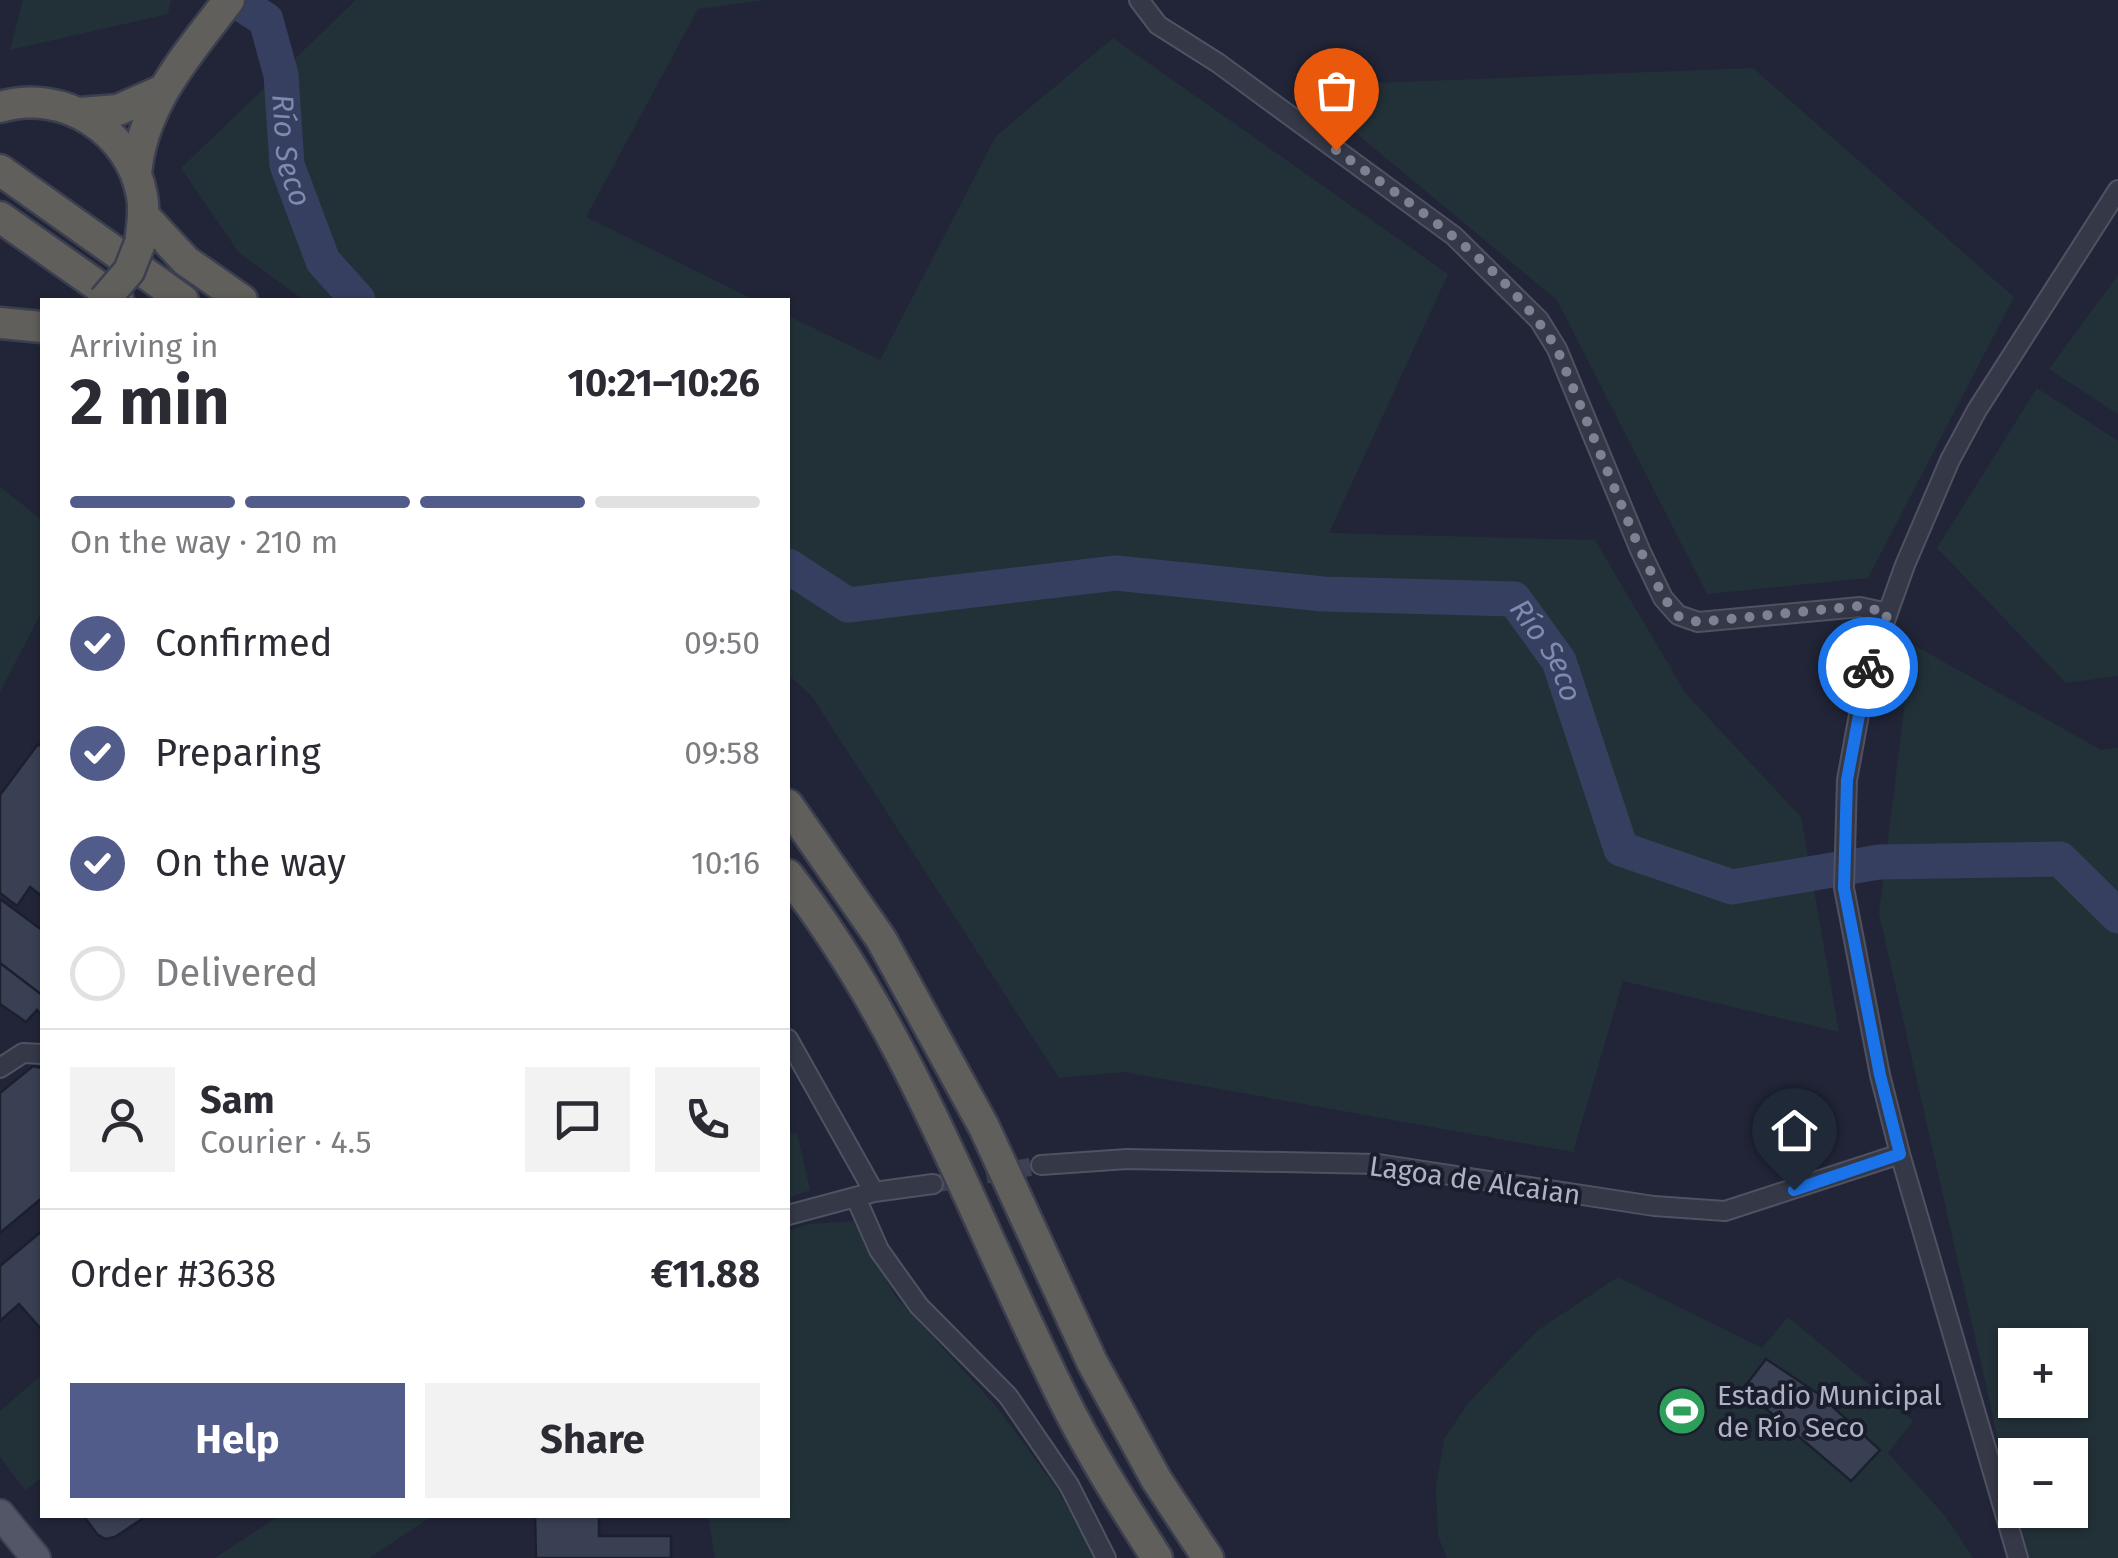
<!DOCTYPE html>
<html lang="en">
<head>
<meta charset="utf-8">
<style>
  body { margin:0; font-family:"Fira Sans",sans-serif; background:#f2f2f3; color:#2b2b33; height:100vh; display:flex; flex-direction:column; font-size:38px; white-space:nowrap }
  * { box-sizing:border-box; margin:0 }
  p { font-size:32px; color:#7c7c81 }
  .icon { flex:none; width:55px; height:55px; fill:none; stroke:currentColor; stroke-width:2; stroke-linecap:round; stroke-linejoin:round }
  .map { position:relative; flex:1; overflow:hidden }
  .sheet { position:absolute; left:40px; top:298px; width:750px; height:1220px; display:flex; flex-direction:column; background:#fff; border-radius:0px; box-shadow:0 2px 8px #0004 }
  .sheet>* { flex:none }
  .controls { position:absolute; left:1998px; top:1328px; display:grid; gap:20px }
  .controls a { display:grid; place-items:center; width:90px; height:90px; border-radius:0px; background:#fff; box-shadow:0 2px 8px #0004; font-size:50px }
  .pin { position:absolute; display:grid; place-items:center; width:85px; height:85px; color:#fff; margin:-102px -42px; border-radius:50% 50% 50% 0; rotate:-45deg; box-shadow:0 0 10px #0007 }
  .pin .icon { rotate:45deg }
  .courier { position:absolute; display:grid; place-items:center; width:100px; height:100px; margin:-50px; border:8px solid #1a73e8; border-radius:50%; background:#fff; color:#222; box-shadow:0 2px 12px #0007 }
  .summary em { font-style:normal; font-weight:700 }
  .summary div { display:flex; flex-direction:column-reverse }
  .summary { display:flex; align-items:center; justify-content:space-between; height:170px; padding:0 30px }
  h1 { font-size:65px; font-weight:700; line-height:75px }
  .bar { display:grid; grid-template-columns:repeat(4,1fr); gap:15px 10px; align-content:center; height:120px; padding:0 30px }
  .bar i { height:12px; border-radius:8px; background:#e1e1e2 }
  .bar .current { background:#525c8a }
  .bar p { grid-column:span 4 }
  .line { display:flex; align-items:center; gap:25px; padding:0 30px; border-top:2px solid #e1e1e2 }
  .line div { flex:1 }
  .round { display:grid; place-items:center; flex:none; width:105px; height:105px; border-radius:0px; background:#f2f2f3 }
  ol { padding:0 30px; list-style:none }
  li { display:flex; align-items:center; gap:30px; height:110px }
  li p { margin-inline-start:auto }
  li .icon { padding:10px; border-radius:50%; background:#525c8a; color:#fff; stroke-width:4 }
  li:last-child { color:#7c7c81 }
  li i { width:55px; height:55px; border:5px solid #e1e1e2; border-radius:50% }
  .cta { display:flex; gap:20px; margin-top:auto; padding:20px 30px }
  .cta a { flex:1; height:115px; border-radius:0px; background:#525c8a; color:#fff; font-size:40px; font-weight:700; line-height:115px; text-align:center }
  .cta a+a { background:#f2f2f3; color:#2b2b33 }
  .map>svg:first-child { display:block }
</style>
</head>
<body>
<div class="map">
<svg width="2118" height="1558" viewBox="0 0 2118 1558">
  <rect width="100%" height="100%" fill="#212537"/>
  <path fill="#223138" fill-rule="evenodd" d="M23,0H171L168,14L10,50Z
    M356,0H765L698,9L586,217L755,300H304L239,253L181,168Z
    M1113,38L1448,274L1329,533L1595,540L1686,694L1801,817L1839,1032L1623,981L1573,1152L1124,1072L1059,1078L811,695L788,675V316L880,360L996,136Z
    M1753,68L2014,297L1868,578L1707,594L1557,300L1299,86Z
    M2118,275V414L2049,369Z
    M2037,388L2118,441V676L2066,683L1937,548Z
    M0,487L42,520V611L0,692Z
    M1912,644L2101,750L2118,748V1558H2025L1879,913ZM2015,1345H2070V1400H2015ZM2015,1455H2070V1510H2015Z
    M788,1132L797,1133L810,1190L788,1198Z
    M854,1221L895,1296L994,1404L1058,1490L1095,1558H715L708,1515H788V1231L809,1224Z
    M1618,1277L1762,1348L1788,1317L1913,1421L1888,1453L1945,1516L1973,1558H1447L1438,1536L1436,1487L1444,1439L1469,1402L1538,1330Z
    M42,1375V1478L25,1490L0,1457V1411Z
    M280,1515H434L369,1558H215Z"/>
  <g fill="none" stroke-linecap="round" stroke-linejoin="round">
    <g stroke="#363f5f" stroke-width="35">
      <path id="s1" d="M235,0L266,20L281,75L287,165L323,261L358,300"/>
      <path id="s2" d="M788,566L848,605L1116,573L1323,594L1514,599L1559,661L1621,849L1732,887L1879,862L2060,859L2118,916"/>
    </g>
  </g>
  <path fill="#3a4054" stroke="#1b1f2e" stroke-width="2.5" d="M38,744L42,747V896L30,887L17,906L0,893V795Z
    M0,899L42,930V995L0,963Z
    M0,963L42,995V1016L37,1010L26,1022L0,1004Z
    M33,1066L42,1068V1198L0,1233V1093Z
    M42,1231V1330L19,1304L0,1321V1266Z
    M1766,1359L1820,1395L1880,1450L1851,1481L1743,1389Z
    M83,1515H148L115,1537L105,1539L97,1534Z
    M535,1515H599V1536H671V1558H536Z"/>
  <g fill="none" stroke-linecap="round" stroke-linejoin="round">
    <path stroke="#3d4153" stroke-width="18" stroke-dasharray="18 9" stroke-linecap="butt" d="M933,1184L1041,1165"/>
    <g stroke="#4e5262" stroke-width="22">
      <path id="minor" d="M1139,0L1158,25L1218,63L1454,236L1539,320L1557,349L1640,550L1663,598L1678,615L1698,622L1860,607L1888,613
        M788,1039L874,1192
        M0,1068L23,1053L42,1054
        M1041,1165L1127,1159L1378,1164L1654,1206L1725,1211L1900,1154
        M856,1198L879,1250L919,1306L1008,1396L1069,1485L1106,1558
        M788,1215L874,1192L933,1184
        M2018,1558L1900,1154L1880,1075L1844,888L1847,780L1867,671L1905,565L1950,460L1977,410L2118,190"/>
    </g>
    <g stroke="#3d4151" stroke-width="32">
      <path id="primary" d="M0,1514L36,1558"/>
    </g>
    <g stroke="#3b3f4f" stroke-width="35">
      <path id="trunk" d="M0,107C63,88 131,131 142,196C145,211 142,227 140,243
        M80,113L118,110L161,91
        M0,170L183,300
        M136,174C142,104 188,54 229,0
        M144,216L186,261L242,300
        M0,217L118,300
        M0,323L42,327
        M788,805L881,939L984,1127L1092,1362L1156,1479L1208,1558
        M788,875C914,1037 978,1232 1071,1414C1097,1464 1127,1511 1157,1558"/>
    </g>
    <use href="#minor" stroke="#343847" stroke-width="18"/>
    <use href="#primary" stroke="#525667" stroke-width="28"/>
    <use href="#trunk" stroke="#605f5c" stroke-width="30"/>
    <g stroke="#3b3f4f" stroke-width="35" stroke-linecap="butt">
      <path id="trunk-bridge" d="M104,300L129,271L140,243"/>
    </g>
    <use href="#trunk-bridge" stroke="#605f5c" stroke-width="30"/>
  </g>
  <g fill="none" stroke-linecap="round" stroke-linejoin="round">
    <path stroke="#7d8193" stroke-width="10" stroke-dasharray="0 18" d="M1336,150C1415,207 1504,264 1557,349L1640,550L1664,598L1678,616L1698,622L1860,606L1888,613L1868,667"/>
    <path stroke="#1a73e8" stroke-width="12" d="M1794,1190L1900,1154L1880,1075L1844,888L1847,780L1868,667"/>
  </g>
  <defs>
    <g id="stadium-disc" transform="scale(2.5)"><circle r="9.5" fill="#2e9e5b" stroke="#191d2c"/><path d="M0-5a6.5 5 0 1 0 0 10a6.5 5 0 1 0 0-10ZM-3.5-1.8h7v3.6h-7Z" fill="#fff"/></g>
  </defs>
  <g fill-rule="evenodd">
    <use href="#stadium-disc" x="1682" y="1411"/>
  </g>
  <g text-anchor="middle" stroke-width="8" stroke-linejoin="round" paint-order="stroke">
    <g font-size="28" fill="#aeb2c4" stroke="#191d2c">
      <text transform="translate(1475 1180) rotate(8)" y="10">Lagoa de Alcaian</text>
    </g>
    <g font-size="28" fill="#aeb2c4" stroke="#191d2c" text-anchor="start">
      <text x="1717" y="1405">Estadio Municipal<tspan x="1717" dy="32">de Río Seco</tspan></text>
    </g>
    <g font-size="30" font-style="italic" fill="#7f8ab0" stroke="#191d2c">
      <text dy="10" stroke="none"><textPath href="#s1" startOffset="170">Río Seco</textPath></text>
      <text dy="10" stroke="none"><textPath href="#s2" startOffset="802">Río Seco</textPath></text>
    </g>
  </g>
</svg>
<div class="controls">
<a>+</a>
<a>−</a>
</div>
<div class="pin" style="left:1336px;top:150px;background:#ea580c"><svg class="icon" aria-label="bag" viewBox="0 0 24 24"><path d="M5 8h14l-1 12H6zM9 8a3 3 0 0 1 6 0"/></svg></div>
<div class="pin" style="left:1794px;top:1190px;background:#1f2937"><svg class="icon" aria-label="home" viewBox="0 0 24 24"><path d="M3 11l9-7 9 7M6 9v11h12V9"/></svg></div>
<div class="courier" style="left:1868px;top:667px"><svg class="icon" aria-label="bike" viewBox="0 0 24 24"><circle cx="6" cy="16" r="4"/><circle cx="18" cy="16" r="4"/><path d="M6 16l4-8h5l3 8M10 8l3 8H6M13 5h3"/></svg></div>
<section class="sheet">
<div class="summary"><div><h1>2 min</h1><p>Arriving in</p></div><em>10:21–10:26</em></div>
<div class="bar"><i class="current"></i><i class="current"></i><i class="current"></i><i></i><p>On the way · 210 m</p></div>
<ol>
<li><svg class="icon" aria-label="check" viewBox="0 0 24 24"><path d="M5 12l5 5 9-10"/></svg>Confirmed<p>09:50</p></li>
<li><svg class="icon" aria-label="check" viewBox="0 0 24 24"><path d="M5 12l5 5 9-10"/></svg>Preparing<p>09:58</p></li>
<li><svg class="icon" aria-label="check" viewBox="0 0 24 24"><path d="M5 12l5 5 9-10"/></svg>On the way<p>10:16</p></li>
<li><i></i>Delivered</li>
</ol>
<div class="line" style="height:180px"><a class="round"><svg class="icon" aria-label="person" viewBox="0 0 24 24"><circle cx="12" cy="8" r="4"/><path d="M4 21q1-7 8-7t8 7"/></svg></a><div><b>Sam</b><p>Courier · 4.5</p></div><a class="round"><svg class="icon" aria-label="chat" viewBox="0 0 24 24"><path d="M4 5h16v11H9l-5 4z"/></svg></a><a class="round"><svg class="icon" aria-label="phone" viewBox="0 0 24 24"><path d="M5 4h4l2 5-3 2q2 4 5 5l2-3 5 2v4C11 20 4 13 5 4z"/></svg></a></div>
<div class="line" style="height:130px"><div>Order #3638</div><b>€11.88</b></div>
<div class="cta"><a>Help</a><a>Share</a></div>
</section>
</div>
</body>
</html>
